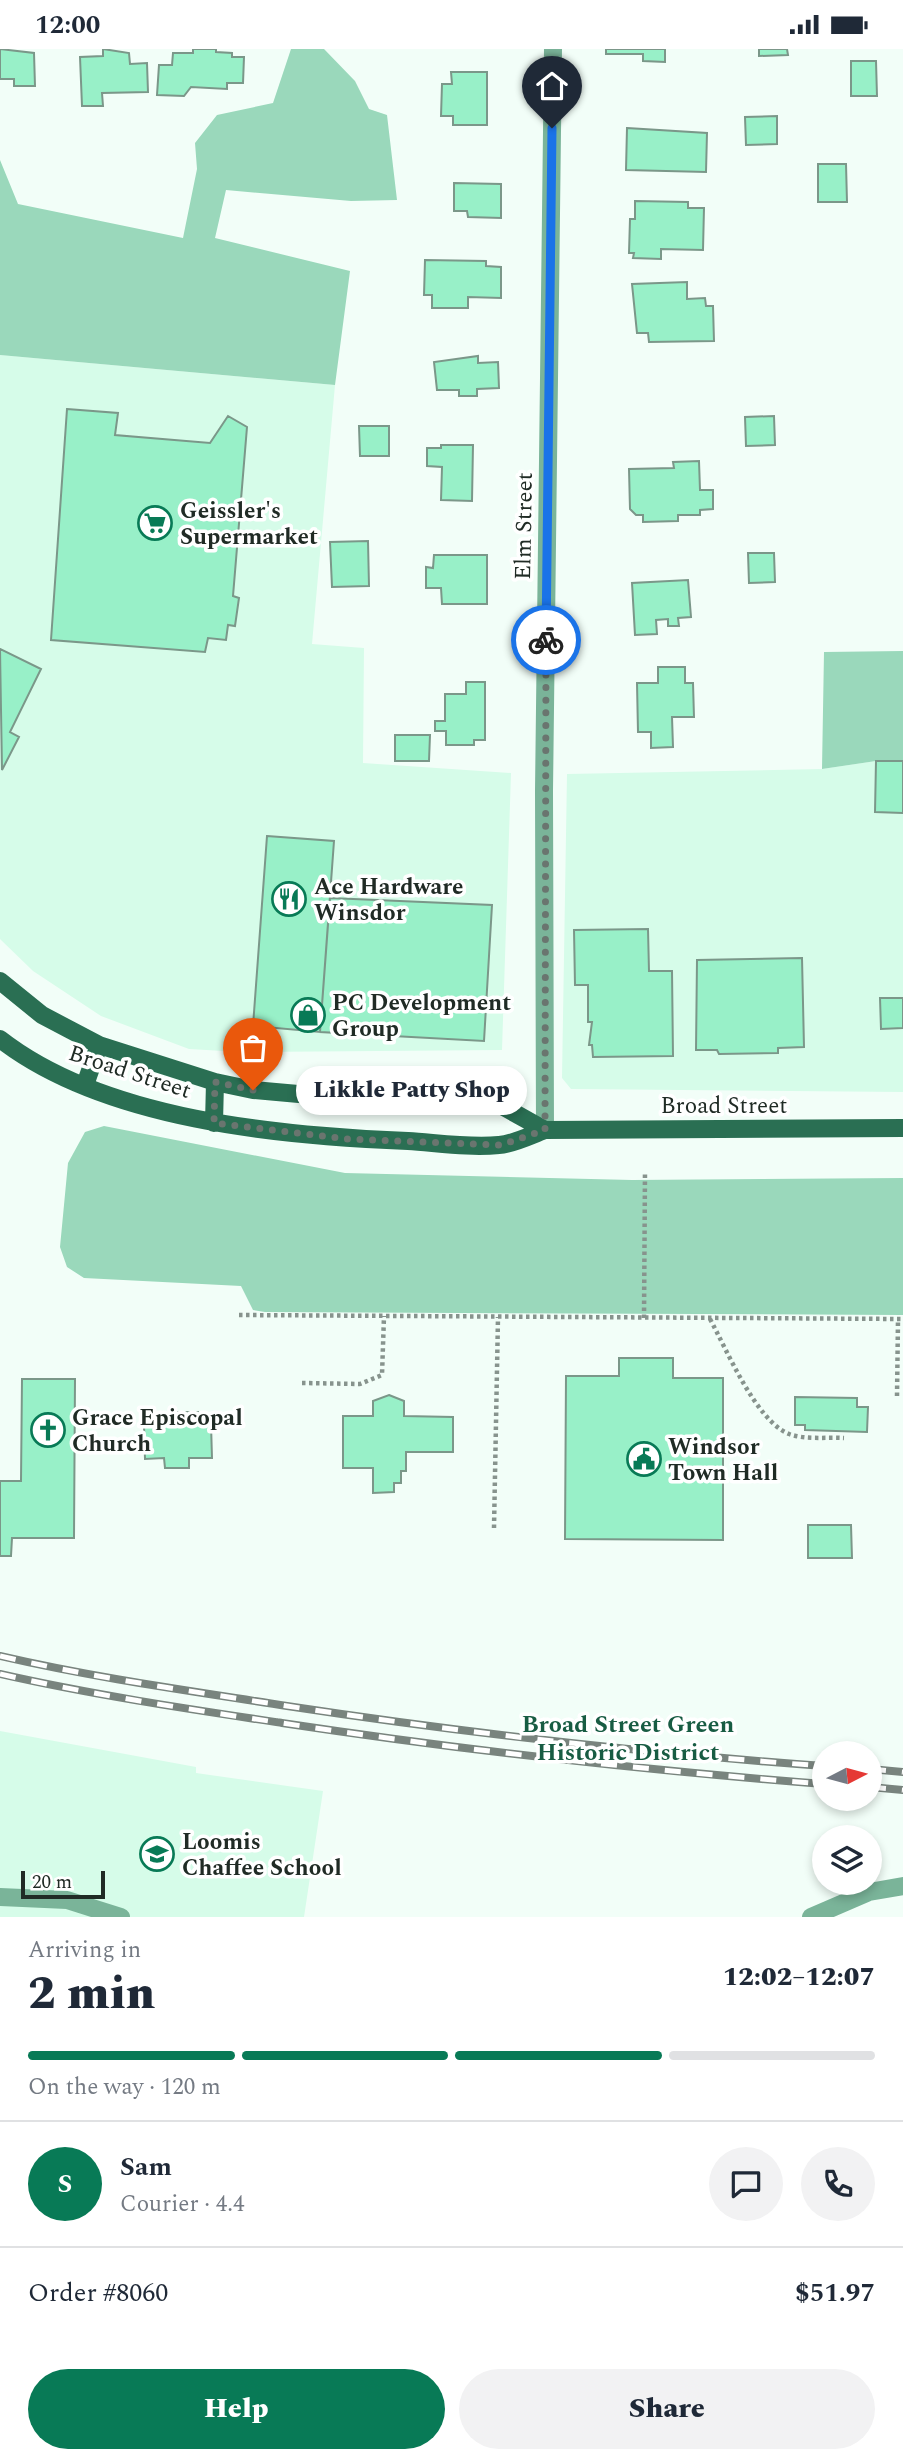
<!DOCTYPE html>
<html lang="en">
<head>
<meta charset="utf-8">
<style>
  body { margin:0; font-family:Spectral,serif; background:#f2f2f3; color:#1f2937; height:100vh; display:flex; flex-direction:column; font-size:26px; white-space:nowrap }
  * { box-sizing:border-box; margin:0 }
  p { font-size:23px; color:#747a83 }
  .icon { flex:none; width:38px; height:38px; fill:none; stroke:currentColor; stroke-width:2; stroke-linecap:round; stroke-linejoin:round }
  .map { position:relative; height:1868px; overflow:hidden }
  .side { display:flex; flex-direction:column; background:#fff; flex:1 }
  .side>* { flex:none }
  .needle { width:46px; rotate:84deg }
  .buttons { position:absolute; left:812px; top:1692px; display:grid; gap:14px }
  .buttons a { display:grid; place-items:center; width:70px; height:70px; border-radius:50%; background:#fff; box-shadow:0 4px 10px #0003; font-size:35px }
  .scale { position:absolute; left:21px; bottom:18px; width:84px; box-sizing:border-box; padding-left:7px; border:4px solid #202b25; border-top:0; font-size:19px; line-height:24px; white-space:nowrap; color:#202b25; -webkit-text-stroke:5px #fff; paint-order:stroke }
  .pin { position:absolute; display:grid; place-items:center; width:60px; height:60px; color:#fff; margin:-72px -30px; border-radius:50% 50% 50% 0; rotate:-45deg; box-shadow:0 0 7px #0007 }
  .pin .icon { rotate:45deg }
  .courier { position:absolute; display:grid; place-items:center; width:70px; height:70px; margin:-35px; border:5px solid #1a73e8; border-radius:50%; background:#fff; color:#222; box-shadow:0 2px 9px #0007 }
  .bubble { position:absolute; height:49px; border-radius:24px; background:#fff; box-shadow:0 4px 10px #0003; font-size:23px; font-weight:800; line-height:49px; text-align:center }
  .head em { font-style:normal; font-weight:800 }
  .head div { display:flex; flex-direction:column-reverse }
  .head { display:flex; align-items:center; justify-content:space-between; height:119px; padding:0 28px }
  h1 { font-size:46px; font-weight:800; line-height:52px }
  .bar { display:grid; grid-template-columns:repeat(4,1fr); gap:10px 7px; align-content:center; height:84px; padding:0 28px }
  .bar i { height:9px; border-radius:5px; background:#e0e1e3 }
  .bar .active { background:#087a56 }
  .bar p { grid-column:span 4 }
  .line { display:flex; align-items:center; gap:18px; padding:0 28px; border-top:2px solid #e0e1e3 }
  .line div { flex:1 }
  .round { display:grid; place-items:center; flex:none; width:74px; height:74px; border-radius:37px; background:#f2f2f3 }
  .primary-button { display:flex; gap:14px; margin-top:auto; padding:14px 28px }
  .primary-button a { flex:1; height:80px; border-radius:42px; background:#087a56; color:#fff; font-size:28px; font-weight:800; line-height:80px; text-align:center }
  .primary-button a+a { background:#f2f2f3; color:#1f2937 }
  .status { display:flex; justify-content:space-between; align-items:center; height:49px; padding:0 35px; background:#fff; direction:ltr }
  .status svg { height:19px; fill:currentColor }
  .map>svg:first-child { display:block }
</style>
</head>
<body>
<div class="status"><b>12:00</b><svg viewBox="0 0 49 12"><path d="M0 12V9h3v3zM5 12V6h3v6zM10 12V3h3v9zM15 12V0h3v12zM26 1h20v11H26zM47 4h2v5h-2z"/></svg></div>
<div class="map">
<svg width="903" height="1868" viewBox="0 0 903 1868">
  <rect width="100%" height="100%" fill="#f2fef8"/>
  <path fill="#d6fce9" d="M0,306L335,336L312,595L364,599L363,714L511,724L502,1001L241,1003L189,1000L101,967L33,922L0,890Z
    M876,712H903V1043L571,1040L562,1029L567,725L822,720Z
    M0,1682L196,1718V1724L323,1742L304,1868H0Z"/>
  <path fill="#9ad8bb" d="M291,0H324L355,32L369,60L387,66L397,151L351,152L226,141L215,189L350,222L335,336L0,306V111L18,155L183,189L197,120L195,94L217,66L273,54Z
    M903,602V712H876L822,720L824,603Z
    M104,1077L345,1124L632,1131L903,1129V1266L265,1263L253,1261L241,1237L84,1229L67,1218L60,1198L68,1114L85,1083Z"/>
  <path fill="#98f0c8" stroke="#7b9789" stroke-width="2" d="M0,0L34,4L35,37H14V30H0Z
    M103,0L129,4L130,15L147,14L148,43L102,44L103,57H82L80,8L103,7Z
    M193,0H216V3L232,4V8H244L243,34H227V40L191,38L184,47L157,46L159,16H172L173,4H193Z
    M606,0H665V13L643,12V5H606Z
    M759,0H787L788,6L759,7Z
    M851,12H876L877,47H851Z
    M451,23H487V76H453V67H441L442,35H452Z
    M777,67V95L746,96L745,68Z
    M627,79L707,84L706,123L626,121Z
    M818,115H846L847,153H818Z
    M454,134L501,135V169L468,168L467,162H454Z
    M635,152L688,153V159H704L703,201L661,200V210L633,209L634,204H629L630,170H635Z
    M425,211L486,212V217L501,218V249L468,248V259H432V246H424Z
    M687,233V250L705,249L706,257H713L714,292L649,293L648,284H637L632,235Z
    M478,307V314L498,313L499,339L477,340V347H459V341H437L434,313Z
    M67,360L118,364L115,386L210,394L228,367L247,378L233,547L239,549L235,577L228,576L226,591L208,589L205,603L51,591Z
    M774,367L775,396L746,397L745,368Z
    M359,377H389V407H360Z
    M441,396H473L472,452L441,451L442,418L427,417V399H441Z
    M699,412L700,441H713V460L700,461V466H678V472L643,473V466H636L630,460L629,420L674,419L673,413Z
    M368,492L369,537L332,538L330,493Z
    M748,504H774L775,533L749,534Z
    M434,506H487V555H442L441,539H426V518L433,519Z
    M688,531L691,568L678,569L679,577H668V570L656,571L657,585L635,586L632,534Z
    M0,600L41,620L10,683L19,688L2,721Z
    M658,618H685V634H693L694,668H672L673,698L651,699V683H638L637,634H658Z
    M466,633H485V691H474V696H446V682H435V672H445V645H466Z
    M395,686H430L429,712H395Z
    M876,712H903V764L875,763Z
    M267,787L334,792L320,983L253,977Z
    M330,849L492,856L484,992L320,983Z
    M648,880L649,922H672L673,1007L593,1008L592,996H589L592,973H588V936H575L574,881Z
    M802,909L804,998L778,999V1004L719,1005L717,1001H696L697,911Z
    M880,949H903V979L881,980Z
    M619,1309H673V1329H723V1491L565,1490L566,1327H619Z
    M22,1330H75L74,1489H12L11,1507H0V1432H21Z
    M389,1346L404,1352V1367L453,1368V1403H406V1422H401V1434H394V1443L373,1444V1419H343V1367H373V1352Z
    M795,1348L857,1349V1358H868L867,1383L805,1381V1376H795Z
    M171,1363H198V1375H211L212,1409H189V1419H165L164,1409L145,1410L144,1377H171Z
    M808,1476H851L852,1509H808Z"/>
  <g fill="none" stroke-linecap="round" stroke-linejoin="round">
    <path stroke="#87938d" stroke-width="4.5" stroke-dasharray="3.5 3.5" stroke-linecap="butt" d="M239,1266L903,1270
      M644,1269L645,1122
      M710,1270C727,1301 756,1372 789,1385C805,1391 827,1388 844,1389
      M302,1334L360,1335L382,1326L384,1267
      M897,1347L898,1270
      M494,1479L498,1268"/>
    <path stroke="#7ab499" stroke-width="18" d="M545,1081L544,742L553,0
      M0,1848L67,1851L121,1868
      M811,1868L869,1843L903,1837"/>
    <path stroke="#2a6f53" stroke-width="18" d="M0,932L42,966L99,996L215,1033L253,1041L343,1049L502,1057L545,1081
      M0,990C104,1071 280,1087 408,1092C438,1094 470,1099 499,1096C514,1095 531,1086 545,1081L903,1079
      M85,1036L99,996
      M214,1074L215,1033"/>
    <g stroke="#79847e" stroke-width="8">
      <path id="rail" d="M0,1607C95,1629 191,1642 287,1657C466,1684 644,1704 824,1717
        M0,1625C93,1646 188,1660 282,1674C462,1701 642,1721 824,1735
        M870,1720L903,1723
        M870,1738L903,1741"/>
    </g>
    <use href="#rail" stroke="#fff" stroke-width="5" stroke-dasharray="16" stroke-linecap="butt"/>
  </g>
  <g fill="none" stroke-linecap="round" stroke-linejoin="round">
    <path stroke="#6a756f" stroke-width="7" stroke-dasharray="0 12.6" d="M253,1041L215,1033L214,1074L348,1090L501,1096L545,1081L546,591"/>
    <path stroke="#1a73e8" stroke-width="9" d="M546,591L552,79"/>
  </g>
  <defs>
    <g id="supermarket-ring" transform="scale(1.75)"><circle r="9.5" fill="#fff" stroke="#087a56" stroke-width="1.5"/><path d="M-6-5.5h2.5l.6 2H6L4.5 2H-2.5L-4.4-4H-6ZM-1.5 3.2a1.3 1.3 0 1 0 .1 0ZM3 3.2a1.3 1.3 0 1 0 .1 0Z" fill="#087a56"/></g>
    <g id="restaurant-ring" transform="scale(1.75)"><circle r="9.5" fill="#fff" stroke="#087a56" stroke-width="1.5"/><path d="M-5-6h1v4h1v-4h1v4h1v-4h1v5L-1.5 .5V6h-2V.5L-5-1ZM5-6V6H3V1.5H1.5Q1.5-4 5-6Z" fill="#087a56"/></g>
    <g id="shop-ring" transform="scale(1.75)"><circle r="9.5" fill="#fff" stroke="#087a56" stroke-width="1.5"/><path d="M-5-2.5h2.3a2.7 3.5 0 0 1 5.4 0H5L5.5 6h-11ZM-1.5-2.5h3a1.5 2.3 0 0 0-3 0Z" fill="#087a56"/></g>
    <g id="church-ring" transform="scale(1.75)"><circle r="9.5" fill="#fff" stroke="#087a56" stroke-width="1.5"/><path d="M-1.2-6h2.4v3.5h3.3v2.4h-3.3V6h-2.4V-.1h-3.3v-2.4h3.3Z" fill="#087a56"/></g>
    <g id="civic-ring" transform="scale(1.75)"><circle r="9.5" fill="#fff" stroke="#087a56" stroke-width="1.5"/><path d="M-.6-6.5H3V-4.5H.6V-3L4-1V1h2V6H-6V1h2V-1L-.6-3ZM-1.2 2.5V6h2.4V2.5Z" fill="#087a56"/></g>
    <g id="school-ring" transform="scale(1.75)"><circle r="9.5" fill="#fff" stroke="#087a56" stroke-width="1.5"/><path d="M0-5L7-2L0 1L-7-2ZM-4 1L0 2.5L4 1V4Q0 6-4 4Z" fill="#087a56"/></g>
  </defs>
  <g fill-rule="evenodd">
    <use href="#supermarket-ring" x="155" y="474"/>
    <use href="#restaurant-ring" x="289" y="850"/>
    <use href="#shop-ring" x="308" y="966"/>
    <use href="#church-ring" x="48" y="1381"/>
    <use href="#civic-ring" x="644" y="1410"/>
    <use href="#school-ring" x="157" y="1805"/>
  </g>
  <g text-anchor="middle" stroke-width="7" stroke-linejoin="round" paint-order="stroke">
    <g font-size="23" font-weight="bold" fill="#202b25" stroke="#fff" text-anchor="start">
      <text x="180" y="469">Geissler's<tspan x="180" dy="26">Supermarket</tspan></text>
      <text x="314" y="845">Ace Hardware<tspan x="314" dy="26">Winsdor</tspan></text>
      <text x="332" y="961">PC Development<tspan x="332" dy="26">Group</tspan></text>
      <text x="72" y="1376">Grace Episcopal<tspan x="72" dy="26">Church</tspan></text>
      <text x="668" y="1405">Windsor<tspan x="668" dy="26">Town Hall</tspan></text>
      <text x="182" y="1800">Loomis<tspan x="182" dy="26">Chaffee School</tspan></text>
    </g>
    <g font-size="23" fill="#202b25" stroke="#fff">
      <text transform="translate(523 477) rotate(-89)" y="8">Elm Street</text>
      <text transform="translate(130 1022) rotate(18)" y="8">Broad Street</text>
      <text x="724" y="1064">Broad Street</text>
    </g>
    <g font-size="24" font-weight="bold" fill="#185c43" stroke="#fff">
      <text x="628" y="1683">Broad Street Green<tspan x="628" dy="28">Historic District</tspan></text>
    </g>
  </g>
</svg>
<div class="buttons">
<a><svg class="needle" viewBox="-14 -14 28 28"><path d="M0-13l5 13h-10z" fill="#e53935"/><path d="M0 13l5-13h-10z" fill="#747a83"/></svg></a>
<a><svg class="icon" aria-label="layers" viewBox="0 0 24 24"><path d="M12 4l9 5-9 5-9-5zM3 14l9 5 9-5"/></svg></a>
</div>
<div class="scale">20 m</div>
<div class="pin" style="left:253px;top:1041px;background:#ea580c"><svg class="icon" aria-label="bag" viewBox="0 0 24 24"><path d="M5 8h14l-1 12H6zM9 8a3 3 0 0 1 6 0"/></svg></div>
<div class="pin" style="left:552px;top:79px;background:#1f2937"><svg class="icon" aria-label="home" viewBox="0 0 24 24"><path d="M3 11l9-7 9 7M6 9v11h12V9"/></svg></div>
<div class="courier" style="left:546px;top:591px"><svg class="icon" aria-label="bike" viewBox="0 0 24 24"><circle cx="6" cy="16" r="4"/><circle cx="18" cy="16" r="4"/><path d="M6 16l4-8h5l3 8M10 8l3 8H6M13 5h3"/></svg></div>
<div class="bubble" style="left:296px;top:1017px;width:231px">Likkle Patty Shop</div>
</div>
<section class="side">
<div class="head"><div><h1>2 min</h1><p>Arriving in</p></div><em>12:02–12:07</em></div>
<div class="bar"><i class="active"></i><i class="active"></i><i class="active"></i><i></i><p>On the way · 120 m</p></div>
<div class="line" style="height:126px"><b class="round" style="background:#087a56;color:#fff">S</b><div><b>Sam</b><p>Courier · 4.4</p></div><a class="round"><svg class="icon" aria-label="chat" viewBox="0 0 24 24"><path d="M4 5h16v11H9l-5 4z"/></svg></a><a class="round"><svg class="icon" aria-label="phone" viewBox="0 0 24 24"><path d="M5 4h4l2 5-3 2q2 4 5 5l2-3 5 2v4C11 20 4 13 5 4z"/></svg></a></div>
<div class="line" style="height:91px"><div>Order #8060</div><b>$51.97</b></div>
<div class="primary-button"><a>Help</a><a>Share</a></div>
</section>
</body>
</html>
